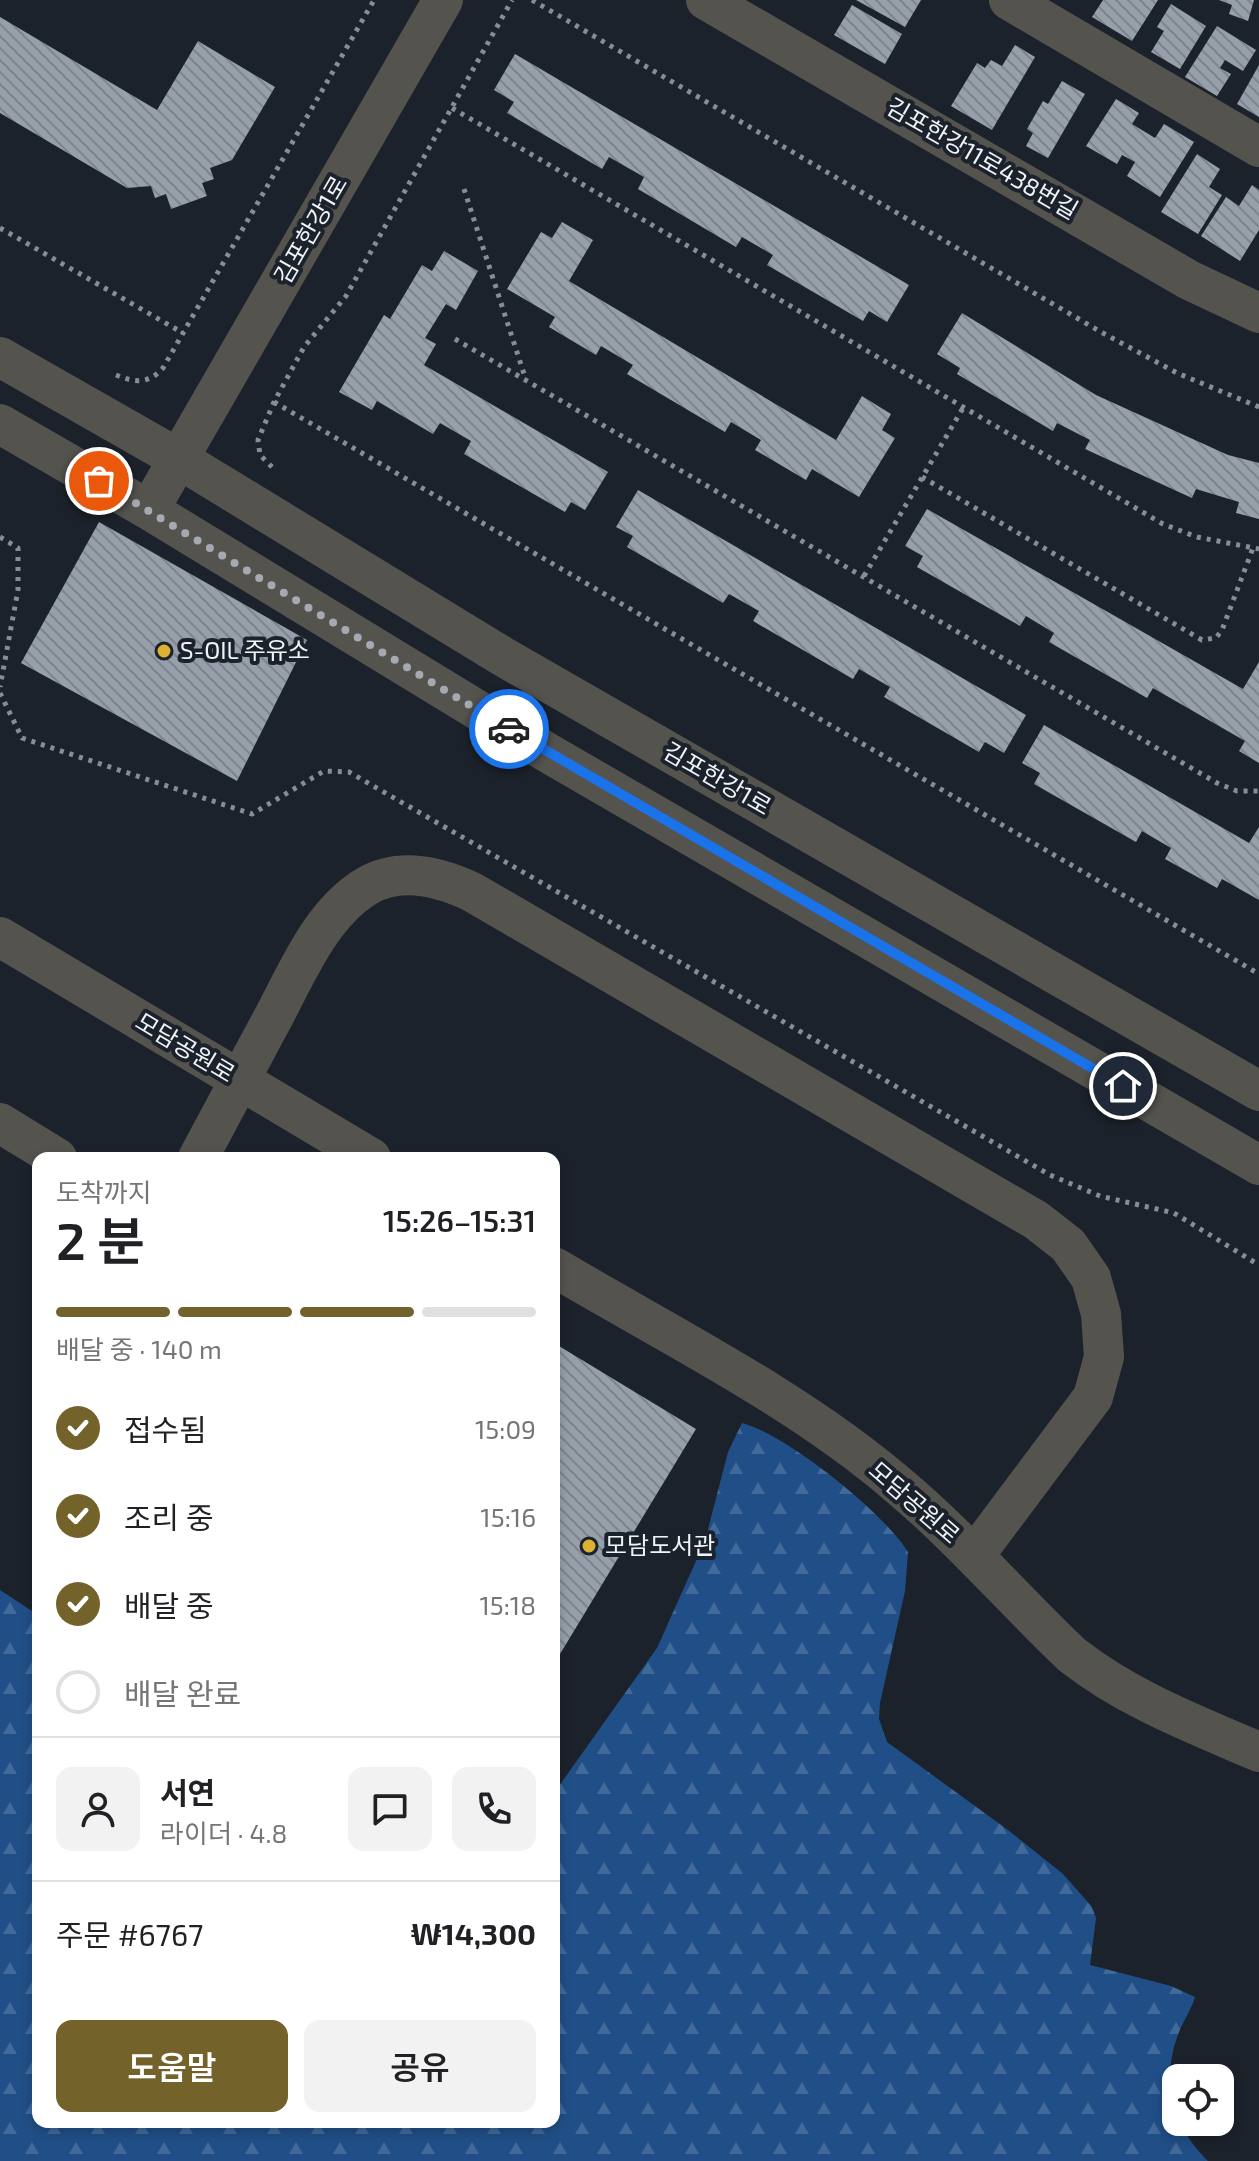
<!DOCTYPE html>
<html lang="ko">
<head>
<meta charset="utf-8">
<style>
  body { margin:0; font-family:"Exo 2","Noto Sans KR",sans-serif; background:#f2f2f2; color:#202124; height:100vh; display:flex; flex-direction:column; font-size:30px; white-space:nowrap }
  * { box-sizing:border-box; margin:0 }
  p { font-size:26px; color:#757577 }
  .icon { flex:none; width:44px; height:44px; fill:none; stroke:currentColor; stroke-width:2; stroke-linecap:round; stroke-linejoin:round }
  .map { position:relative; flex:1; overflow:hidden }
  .panel { position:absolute; left:32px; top:1152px; width:528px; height:976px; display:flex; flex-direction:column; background:#fff; border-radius:16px; box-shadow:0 4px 12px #0003 }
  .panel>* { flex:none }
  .tools { position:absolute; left:1162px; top:2064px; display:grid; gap:16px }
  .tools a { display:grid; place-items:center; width:72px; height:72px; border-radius:16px; background:#fff; box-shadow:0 4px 12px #0003; font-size:40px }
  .pin { position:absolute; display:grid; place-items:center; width:68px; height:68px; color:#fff; margin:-34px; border:4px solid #fff; border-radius:50%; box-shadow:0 2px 8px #0007 }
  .courier { position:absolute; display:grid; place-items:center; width:80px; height:80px; margin:-40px; border:6px solid #1a73e8; border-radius:50%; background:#fff; color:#222; box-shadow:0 2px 10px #0007 }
  .head em { font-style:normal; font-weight:600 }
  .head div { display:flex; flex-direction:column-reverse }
  .head { display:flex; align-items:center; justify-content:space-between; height:136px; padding:0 24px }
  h1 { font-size:52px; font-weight:600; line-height:60px }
  .bar { display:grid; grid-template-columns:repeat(4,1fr); gap:12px 8px; align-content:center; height:96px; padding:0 24px }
  .bar i { height:10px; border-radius:6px; background:#e0e0e0 }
  .bar .selected { background:#74622b }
  .bar p { grid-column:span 4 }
  .line { display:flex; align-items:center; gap:20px; padding:0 24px; border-top:2px solid #e0e0e0 }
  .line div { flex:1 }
  .round { display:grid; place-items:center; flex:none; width:84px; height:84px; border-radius:16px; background:#f2f2f2 }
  ol { padding:0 24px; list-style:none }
  li { display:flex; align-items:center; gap:24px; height:88px }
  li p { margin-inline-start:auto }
  li .icon { padding:8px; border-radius:50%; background:#74622b; color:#fff; stroke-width:4 }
  li:last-child { color:#757577 }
  li i { width:44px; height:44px; border:4px solid #e0e0e0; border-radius:50% }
  .cta { display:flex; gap:16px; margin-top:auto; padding:16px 24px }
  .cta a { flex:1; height:92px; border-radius:16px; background:#74622b; color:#fff; font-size:32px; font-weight:600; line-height:92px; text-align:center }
  .cta a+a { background:#f2f2f2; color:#202124 }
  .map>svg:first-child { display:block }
</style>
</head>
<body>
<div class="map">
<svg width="1259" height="2161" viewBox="0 0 1259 2161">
  <defs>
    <pattern id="forest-firs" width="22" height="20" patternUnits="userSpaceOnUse" patternTransform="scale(2)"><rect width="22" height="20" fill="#204f87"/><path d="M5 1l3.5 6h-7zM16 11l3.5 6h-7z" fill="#416999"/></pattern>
    <pattern id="building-back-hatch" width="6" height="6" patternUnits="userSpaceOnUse" patternTransform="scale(2)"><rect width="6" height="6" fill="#969faa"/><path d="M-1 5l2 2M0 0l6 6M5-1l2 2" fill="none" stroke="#7f858e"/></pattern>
  </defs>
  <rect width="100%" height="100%" fill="#1c222b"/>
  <path fill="url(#forest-firs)" d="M742,1423C787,1435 884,1513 908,1552L905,1591L880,1703L879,1719L887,1742L1008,1830L1063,1874L1092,1907L1096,1918L1090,1965L1171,1986L1195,1997C1191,2010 1184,2020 1179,2032C1160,2081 1172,2126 1208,2161H0V1590L38,1615V2122H554V1793L657,1648L705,1541L728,1452Z"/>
  <path fill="url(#building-back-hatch)" d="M856,0H921L905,27Z
    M1103,0H1158L1132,41L1092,17Z
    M1219,0H1254L1248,21L1229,14L1232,5Z
    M1171,4L1206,26L1180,69L1151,52L1164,31L1157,27Z
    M852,5L902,34L885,64L834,35Z
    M0,17L157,110L198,41L275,87L232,160L210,168L214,179L202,183L207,196L171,209L166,194L155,198L151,186L127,188L0,113Z
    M1217,26L1256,50L1243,71L1225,60L1220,68L1231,74L1217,96L1185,77Z
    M1015,45L1035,57L992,130L951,106L977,63L985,68L991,60L1002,66Z
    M515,54L909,285L887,322L869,311L863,321L767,265L773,255L742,237L736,247L638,189L644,177L609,157L602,169L507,113L514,102L494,90Z
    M1259,65V117L1237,104Z
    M1062,81L1085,94L1048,158L1026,146L1033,133L1027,129L1043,101L1048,104Z
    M1116,99L1139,113L1132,124L1155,138L1164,124L1194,142L1160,197L1127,176L1135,162L1122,155L1117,164L1086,146Z
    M1197,154L1220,169L1209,187L1222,195L1198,234L1161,212Z
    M1252,185L1259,190V230L1240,261L1201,236L1226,197L1239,206Z
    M562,222L593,240L569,281L836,440L862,396L891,414L882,430L895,438L859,497L812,469L806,480L755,450L761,440L731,422L725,432L627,374L633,365L601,346L596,355L549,327L555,317L507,289L541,232L552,238Z
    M444,251L478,271L456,310L446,304L425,338L436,344L424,365L608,472L585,510L571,502L565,512L464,454L471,441L440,423L433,434L377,401L372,410L339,392L384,315L390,319L422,265L432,271Z
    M962,313L1096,395L1228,455L1259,463V519L1236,513L1239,502L1196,489L1192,498L1085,449L1090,440L1057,423L1053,431L957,374L960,368L937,354Z
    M638,490L1026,715L1004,753L985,742L979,752L884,697L890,687L859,669L853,679L753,621L759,611L729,594L723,603L627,547L633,536L616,527Z
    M927,509L1243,689L1259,662V763L1239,751L1245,741L1153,688L1147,698L1049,642L1054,633L1026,616L1020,626L917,567L923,556L905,546Z
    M99,522L307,640L237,781L21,663Z
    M1044,725L1249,843L1259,827V900L1222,879L1217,888L1165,859L1171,848L1142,831L1136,842L1034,784L1040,773L1022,763Z
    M554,1343L696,1429L554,1664Z"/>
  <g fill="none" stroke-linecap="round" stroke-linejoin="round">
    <path stroke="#878d94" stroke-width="5" stroke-dasharray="4 6" stroke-linecap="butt" d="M532,0L1101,332L1177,373L1259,407
      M452,108L1163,524L1197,537L1259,549
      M464,189L526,380
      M0,228L183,333
      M455,339L1217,783L1237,791H1259
      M116,375C135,383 149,384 163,368L374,0
      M274,402L1259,974
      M272,467L260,455L258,440L274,402L304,347L346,296L512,0
      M922,477L1202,640L1216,638L1222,630L1253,548
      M0,537L18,548V590L0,687
      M864,576L963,408
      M0,693L22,738L252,814L324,771L349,772L1050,1175L1100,1196L1174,1213L1259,1265"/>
    <path stroke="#55534e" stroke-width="40" d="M706,0L1189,280L1259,313
      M1009,0L1259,147
      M0,357L179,459L502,656L1259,1091
      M0,424L149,510L548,753L1259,1165
      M149,510L443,0
      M0,937L371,1158
      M0,1123L57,1158
      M198,1158C221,1115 244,1072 267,1029C294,981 318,915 367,886C401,866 440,877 472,892L1036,1220L1068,1245L1091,1278L1101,1314L1104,1357L1093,1397L974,1556
      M554,1267C667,1334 798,1399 898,1485C960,1537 1013,1599 1072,1655C1128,1699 1194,1724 1259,1752"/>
  </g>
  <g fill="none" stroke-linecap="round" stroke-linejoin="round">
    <path stroke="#a5aab2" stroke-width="8" stroke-dasharray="0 14.4" d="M99,481L509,729"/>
    <path stroke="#1a73e8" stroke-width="10" d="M509,729L1123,1086"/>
  </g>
  <g fill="#dbb233" stroke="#1c222b" stroke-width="3">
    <circle cx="164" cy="651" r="8"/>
    <circle cx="589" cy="1546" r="8"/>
  </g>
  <g text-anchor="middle" stroke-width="8" stroke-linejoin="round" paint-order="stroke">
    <g font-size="24" fill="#eff4fa" stroke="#1c222b">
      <text transform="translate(982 159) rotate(30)" y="8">김포한강11로438번길</text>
      <text transform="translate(311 230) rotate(-60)" y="8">김포한강1로</text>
      <text transform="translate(717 779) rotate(30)" y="8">김포한강1로</text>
      <text transform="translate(185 1048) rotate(31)" y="8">모담공원로</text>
      <text transform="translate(914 1503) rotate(41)" y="8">모담공원로</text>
    </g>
    <g font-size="24" fill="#eff4fa" stroke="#1c222b" text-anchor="start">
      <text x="180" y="659">S-OIL 주유소</text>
      <text x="605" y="1554">모담도서관</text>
    </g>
  </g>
</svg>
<div class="tools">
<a><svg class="icon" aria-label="locate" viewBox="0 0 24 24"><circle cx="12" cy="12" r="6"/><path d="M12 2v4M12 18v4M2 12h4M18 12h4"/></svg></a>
</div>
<div class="pin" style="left:99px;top:481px;background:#ea580c"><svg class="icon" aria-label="bag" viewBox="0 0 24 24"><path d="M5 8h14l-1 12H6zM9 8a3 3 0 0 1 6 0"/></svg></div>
<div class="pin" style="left:1123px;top:1086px;background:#1f2937"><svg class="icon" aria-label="home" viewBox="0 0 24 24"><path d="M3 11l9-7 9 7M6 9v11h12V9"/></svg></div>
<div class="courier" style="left:509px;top:729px"><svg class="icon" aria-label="car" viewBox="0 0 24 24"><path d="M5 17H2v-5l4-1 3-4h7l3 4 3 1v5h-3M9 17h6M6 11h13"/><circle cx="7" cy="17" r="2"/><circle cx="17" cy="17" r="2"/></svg></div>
<section class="panel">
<div class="head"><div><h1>2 분</h1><p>도착까지</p></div><em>15:26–15:31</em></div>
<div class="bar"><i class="selected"></i><i class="selected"></i><i class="selected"></i><i></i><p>배달 중 · 140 m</p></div>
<ol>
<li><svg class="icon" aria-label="check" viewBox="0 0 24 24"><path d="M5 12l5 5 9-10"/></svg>접수됨<p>15:09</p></li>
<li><svg class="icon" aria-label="check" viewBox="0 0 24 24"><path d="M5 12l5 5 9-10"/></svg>조리 중<p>15:16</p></li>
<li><svg class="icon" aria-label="check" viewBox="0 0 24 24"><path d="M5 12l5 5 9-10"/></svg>배달 중<p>15:18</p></li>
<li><i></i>배달 완료</li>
</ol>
<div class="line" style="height:144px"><a class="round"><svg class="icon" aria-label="person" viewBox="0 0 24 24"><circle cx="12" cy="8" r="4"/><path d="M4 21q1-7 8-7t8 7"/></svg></a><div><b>서연</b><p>라이더 · 4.8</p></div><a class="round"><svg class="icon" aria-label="chat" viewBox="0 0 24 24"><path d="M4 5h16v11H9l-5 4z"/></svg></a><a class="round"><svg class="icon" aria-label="phone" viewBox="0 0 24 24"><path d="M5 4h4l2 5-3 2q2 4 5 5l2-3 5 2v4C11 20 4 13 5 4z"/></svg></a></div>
<div class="line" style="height:104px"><div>주문 #6767</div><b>₩14,300</b></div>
<div class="cta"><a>도움말</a><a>공유</a></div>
</section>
</div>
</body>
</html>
